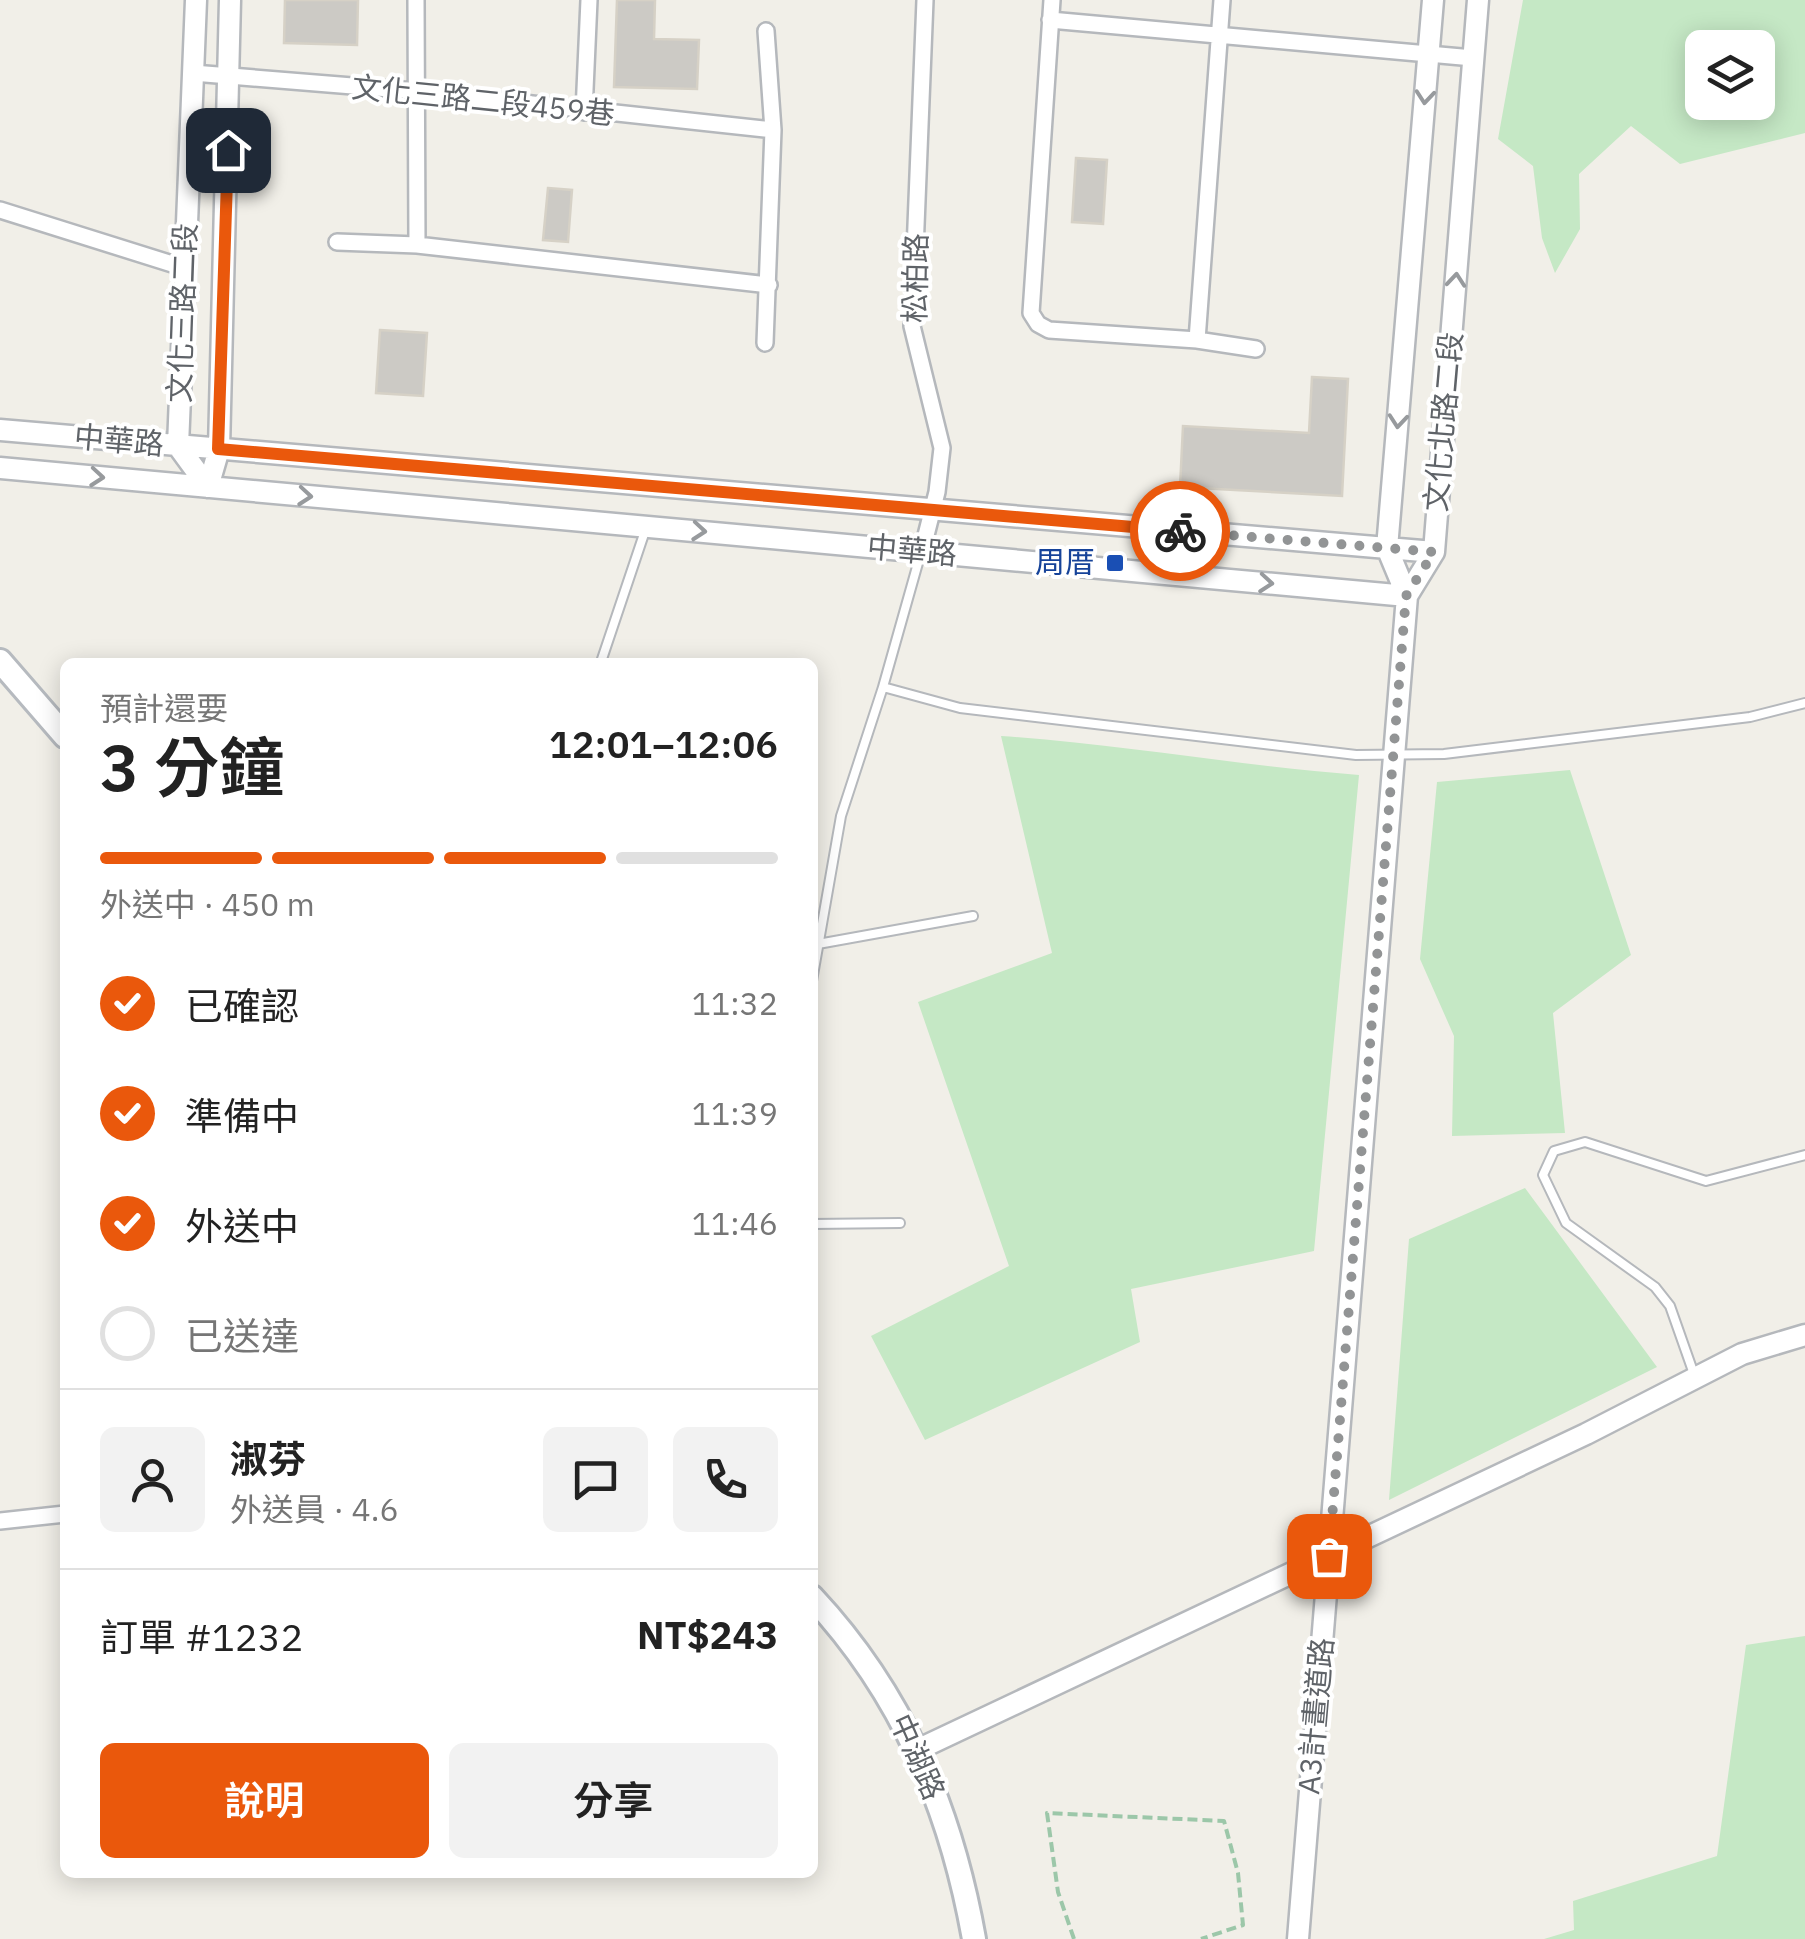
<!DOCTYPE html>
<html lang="zh-TW">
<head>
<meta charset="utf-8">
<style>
  body { margin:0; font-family:"IBM Plex Sans","Noto Sans TC",sans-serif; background:#f2f2f2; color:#222; height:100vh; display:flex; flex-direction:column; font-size:38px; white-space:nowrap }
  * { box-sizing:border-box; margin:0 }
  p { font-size:32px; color:#767676 }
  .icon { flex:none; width:55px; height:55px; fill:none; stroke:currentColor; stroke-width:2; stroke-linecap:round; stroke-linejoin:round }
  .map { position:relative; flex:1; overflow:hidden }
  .side { position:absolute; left:60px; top:658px; width:758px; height:1220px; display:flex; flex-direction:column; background:#fff; border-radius:15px; box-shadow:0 5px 25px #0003 }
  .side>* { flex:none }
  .controls { position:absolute; left:1685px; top:30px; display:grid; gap:20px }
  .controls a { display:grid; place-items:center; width:90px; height:90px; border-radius:15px; background:#fff; box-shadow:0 5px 25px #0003; font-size:50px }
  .pin { position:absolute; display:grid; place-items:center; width:85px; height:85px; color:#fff; margin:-42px; border-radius:20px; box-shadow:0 5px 15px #0006 }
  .courier { position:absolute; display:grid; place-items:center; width:100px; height:100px; margin:-50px; border:8px solid #ea580c; border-radius:50%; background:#fff; color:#222; box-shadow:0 2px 12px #0007 }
  .headline em { font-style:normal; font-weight:600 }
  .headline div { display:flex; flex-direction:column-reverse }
  .headline { display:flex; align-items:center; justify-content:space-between; height:170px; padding:0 40px }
  h1 { font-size:65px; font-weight:600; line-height:75px }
  .bar { display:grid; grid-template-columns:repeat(4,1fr); gap:15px 10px; align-content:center; height:120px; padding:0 40px }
  .bar i { height:12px; border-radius:8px; background:#e0e0e0 }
  .bar .current { background:#ea580c }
  .bar p { grid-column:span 4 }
  .line { display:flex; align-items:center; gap:25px; padding:0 40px; border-top:2px solid #e0e0e0 }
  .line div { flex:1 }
  .round { display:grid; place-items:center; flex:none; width:105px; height:105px; border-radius:15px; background:#f2f2f2 }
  ol { padding:0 40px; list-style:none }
  li { display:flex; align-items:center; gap:30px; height:110px }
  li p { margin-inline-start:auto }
  li .icon { padding:10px; border-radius:50%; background:#ea580c; color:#fff; stroke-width:4 }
  li:last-child { color:#767676 }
  li i { width:55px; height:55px; border:5px solid #e0e0e0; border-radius:50% }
  .button { display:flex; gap:20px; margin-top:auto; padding:20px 40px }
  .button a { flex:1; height:115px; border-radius:15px; background:#ea580c; color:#fff; font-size:40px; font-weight:600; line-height:115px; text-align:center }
  .button a+a { background:#f2f2f2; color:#222 }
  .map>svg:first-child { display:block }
</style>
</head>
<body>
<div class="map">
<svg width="1805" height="1939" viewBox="0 0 1805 1939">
  <rect width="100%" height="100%" fill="#f1efe8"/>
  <path fill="#c5e8c5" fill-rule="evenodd" d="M1523,0H1805V133L1680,164L1631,126L1579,174L1580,229L1555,273L1542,238L1533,166L1498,139ZM1702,48H1758V102H1702Z
    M1001,736C1121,744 1239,766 1359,775L1314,1251L1131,1289L1140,1342L925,1440L871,1336L1009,1266L918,1002L1052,953Z
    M1570,770L1631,955L1553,1013L1565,1133L1452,1136L1454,1036L1420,959L1437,782Z
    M1525,1188L1657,1367L1389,1500L1409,1239Z
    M1805,1636V1939H1544L1574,1930L1573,1901L1717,1856L1746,1645Z"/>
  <path fill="#cccac5" stroke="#d6d1c6" stroke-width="2.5" d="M285,0H358L357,45L284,43Z
    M617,0H655L654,39L699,40L697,89L614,87Z
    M1076,158L1107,160L1103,224L1072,222Z
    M548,188L572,190L568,242L543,240Z
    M380,330L427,333L423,396L376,393Z
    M1312,377L1348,379L1342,496L1180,487L1183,426L1309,433Z"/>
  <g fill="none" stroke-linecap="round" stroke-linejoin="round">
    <g stroke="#b5b8bc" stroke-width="12">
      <path id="service" d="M920,556L883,687L960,708L1356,755L1444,754L1750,717L1805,703
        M601,662L645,531
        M818,944L973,916
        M812,981L841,816L883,687
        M812,1224L900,1223
        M1695,1377L1670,1306L1655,1287L1566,1223L1543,1175L1554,1151L1585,1142L1706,1181L1805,1155"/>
    </g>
    <g stroke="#b5b8bc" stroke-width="20">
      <path id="minor" d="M416,0L417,245
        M1052,0L1031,313L1038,324L1049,330L1197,340L1256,349
        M1050,20L1473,58
        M193,73L414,91L773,130
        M584,112L589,0
        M0,210L185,268
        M337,242L417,245L769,285
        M1197,340L1222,0
        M765,343L773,130L766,31
        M922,551L937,492L942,448L912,326L925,0
        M0,1521L65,1514"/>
    </g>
    <g stroke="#b5b8bc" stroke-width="25">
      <path id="tertiary" d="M196,0L178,446L208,487
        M0,430L1434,552
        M0,468L1407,596
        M208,487L219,449L230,0
        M1407,596L1434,552L1478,0
        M919,1749L1586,1434L1742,1354L1805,1335
        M1298,1939L1407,596L1387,548L1433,0"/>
    </g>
    <g stroke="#b6babf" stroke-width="28">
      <path id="secondary" d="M0,661L65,736
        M812,1597C903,1694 951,1810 974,1939"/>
    </g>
    <path stroke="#9cc7a9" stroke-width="4" stroke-dasharray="10 5" stroke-linecap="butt" d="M1074,1939L1058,1892L1047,1813L1224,1821L1238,1873L1243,1925L1201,1939"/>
    <use href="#service" stroke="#fff" stroke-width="8"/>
    <use href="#minor" stroke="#fff" stroke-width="15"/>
    <use href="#tertiary" stroke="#fff" stroke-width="20"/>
    <use href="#secondary" stroke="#fff" stroke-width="22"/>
  </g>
  <defs><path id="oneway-chevron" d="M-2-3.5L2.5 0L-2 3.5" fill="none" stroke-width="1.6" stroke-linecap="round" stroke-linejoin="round" transform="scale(2.5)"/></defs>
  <g stroke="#979a9d">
    <use href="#oneway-chevron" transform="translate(1425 97) rotate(95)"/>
    <use href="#oneway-chevron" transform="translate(1456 280) rotate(-85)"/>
    <use href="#oneway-chevron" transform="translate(1398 421) rotate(95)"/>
    <use href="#oneway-chevron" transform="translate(97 477) rotate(5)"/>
    <use href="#oneway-chevron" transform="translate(305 496) rotate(5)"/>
    <use href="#oneway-chevron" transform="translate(699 531) rotate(5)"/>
    <use href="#oneway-chevron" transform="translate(1266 583) rotate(5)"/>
  </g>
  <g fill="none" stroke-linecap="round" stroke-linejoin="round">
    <path stroke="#929495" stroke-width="10" stroke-dasharray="0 18" d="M1180,531L1434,552L1406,596L1329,1556"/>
    <path stroke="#ea580c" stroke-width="12" d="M228,150L218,449L1180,531"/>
  </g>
  <rect fill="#1a4fb4" stroke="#fff" stroke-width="4" x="1105" y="553" width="20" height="20" rx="5"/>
  <g text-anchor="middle" stroke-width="8" stroke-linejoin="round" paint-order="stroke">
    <g font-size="30" fill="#5f6368" stroke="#fff">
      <text transform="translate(483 101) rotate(6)" y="10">文化三路二段459巷</text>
      <text transform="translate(916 278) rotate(-89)" y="10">松柏路</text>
      <text transform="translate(183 313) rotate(-88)" y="10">文化三路二段</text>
      <text transform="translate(1444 422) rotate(-85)" y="10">文化北路二段</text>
      <text transform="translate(119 441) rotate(5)" y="10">中華路</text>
      <text transform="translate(912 551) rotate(5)" y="10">中華路</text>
      <text transform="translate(1316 1716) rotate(-85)" y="10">A3計畫道路</text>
      <text transform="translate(917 1757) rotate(66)" y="10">中湖路</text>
    </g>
    <g font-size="30" fill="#164399" stroke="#fff" text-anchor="end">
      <text x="1095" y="573">周厝</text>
    </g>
  </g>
</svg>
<div class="controls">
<a><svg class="icon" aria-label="layers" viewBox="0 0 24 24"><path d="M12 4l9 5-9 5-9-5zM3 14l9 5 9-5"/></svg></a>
</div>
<div class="pin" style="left:1329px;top:1556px;background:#ea580c"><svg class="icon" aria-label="bag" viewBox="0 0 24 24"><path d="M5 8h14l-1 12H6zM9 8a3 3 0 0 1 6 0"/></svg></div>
<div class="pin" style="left:228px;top:150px;background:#1f2937"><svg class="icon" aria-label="home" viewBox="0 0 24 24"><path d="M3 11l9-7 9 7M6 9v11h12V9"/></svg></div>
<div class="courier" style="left:1180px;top:531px"><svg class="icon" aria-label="bike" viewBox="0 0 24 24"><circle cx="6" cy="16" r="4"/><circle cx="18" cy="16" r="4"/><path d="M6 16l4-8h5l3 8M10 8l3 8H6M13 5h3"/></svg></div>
<section class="side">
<div class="headline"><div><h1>3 分鐘</h1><p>預計還要</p></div><em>12:01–12:06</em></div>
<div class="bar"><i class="current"></i><i class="current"></i><i class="current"></i><i></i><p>外送中 · 450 m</p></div>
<ol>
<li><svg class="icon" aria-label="check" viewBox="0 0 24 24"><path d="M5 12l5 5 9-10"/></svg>已確認<p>11:32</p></li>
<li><svg class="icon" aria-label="check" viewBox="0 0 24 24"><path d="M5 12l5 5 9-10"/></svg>準備中<p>11:39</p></li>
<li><svg class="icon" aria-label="check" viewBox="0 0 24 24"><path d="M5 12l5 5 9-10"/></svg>外送中<p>11:46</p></li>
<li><i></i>已送達</li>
</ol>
<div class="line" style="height:180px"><a class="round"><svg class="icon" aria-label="person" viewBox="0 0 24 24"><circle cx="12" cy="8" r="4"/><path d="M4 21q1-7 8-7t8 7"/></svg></a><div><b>淑芬</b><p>外送員 · 4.6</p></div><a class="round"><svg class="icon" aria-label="chat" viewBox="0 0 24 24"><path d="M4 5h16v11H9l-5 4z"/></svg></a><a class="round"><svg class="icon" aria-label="phone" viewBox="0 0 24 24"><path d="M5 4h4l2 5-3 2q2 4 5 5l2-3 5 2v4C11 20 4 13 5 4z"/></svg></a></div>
<div class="line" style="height:130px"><div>訂單 #1232</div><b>NT$243</b></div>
<div class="button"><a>說明</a><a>分享</a></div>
</section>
</div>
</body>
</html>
